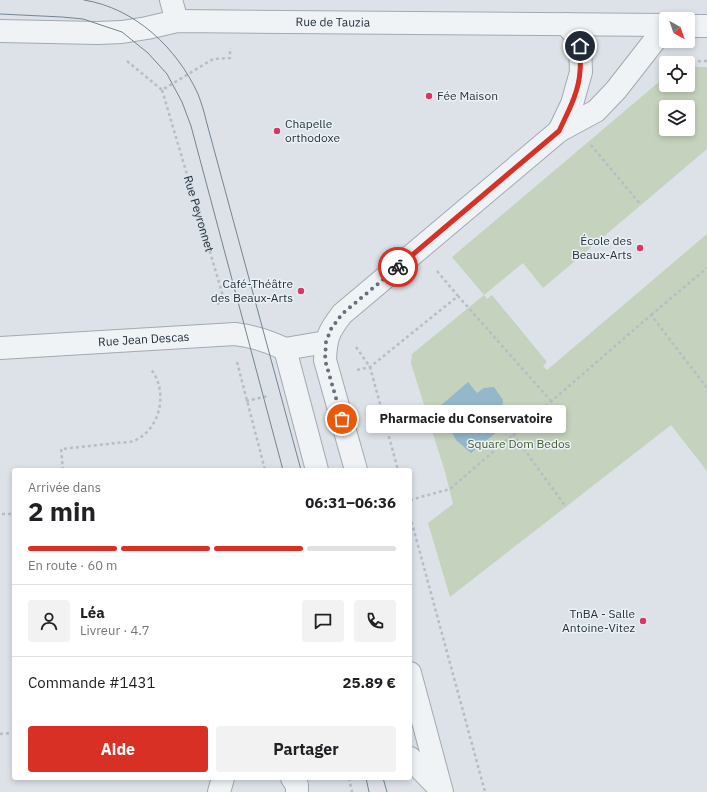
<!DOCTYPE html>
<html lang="fr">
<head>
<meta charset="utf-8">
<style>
  body { margin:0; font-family:"IBM Plex Sans",sans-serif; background:#f2f2f2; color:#202124; height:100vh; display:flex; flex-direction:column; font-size:15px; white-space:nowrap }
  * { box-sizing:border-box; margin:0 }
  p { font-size:13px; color:#757577 }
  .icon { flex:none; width:22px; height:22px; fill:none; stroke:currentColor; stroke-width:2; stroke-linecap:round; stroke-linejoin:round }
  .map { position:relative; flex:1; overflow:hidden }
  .side { position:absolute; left:12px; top:468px; width:400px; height:312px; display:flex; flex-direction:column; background:#fff; border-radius:4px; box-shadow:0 2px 6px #0003 }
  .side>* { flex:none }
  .needle { width:26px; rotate:140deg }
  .buttons { position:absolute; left:659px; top:12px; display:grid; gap:8px }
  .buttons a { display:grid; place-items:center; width:36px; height:36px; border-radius:4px; background:#fff; box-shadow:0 2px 6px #0003; font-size:20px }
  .pin { position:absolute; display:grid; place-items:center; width:34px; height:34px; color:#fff; margin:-17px; border:2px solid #fff; border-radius:50%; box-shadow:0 1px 4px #0007 }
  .courier { position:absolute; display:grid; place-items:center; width:40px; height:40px; margin:-20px; border:3px solid #d93025; border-radius:50%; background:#fff; color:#222; box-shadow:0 1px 5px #0007 }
  .bubble { position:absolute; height:28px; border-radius:4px; background:#fff; box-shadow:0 2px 6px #0003; font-size:13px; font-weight:700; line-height:28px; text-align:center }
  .summary em { font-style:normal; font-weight:700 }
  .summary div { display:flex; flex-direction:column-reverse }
  .summary { display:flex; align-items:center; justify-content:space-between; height:68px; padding:0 16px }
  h1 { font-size:26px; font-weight:700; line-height:30px }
  .bar { display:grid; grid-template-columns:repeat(4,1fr); gap:6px 4px; align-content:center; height:48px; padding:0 16px }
  .bar i { height:5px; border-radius:3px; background:#e0e0e0 }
  .bar .selected { background:#d93025 }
  .bar p { grid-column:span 4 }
  .line { display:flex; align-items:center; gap:10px; padding:0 16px; border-top:1px solid #e0e0e0 }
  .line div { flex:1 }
  .round { display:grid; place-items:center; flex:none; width:42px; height:42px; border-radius:4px; background:#f2f2f2 }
  .primary-button { display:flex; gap:8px; margin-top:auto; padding:8px 16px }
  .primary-button a { flex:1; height:46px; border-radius:4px; background:#d93025; color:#fff; font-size:16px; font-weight:700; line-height:46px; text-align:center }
  .primary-button a+a { background:#f2f2f2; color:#202124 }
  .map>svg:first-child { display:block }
</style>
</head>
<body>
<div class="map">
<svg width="707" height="792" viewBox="0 0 707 792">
  <rect width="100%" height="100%" fill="#dce2e8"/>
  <path fill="#c5d2bd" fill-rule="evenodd" d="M688,67H707V149L543,288L523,263L484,295L487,299L492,295L547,362L543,366L547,370L707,234V471L671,425L450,597L428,523L453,504L445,472L411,363L412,354L484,295L452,257L666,76V85H688ZM666,107H688V129H666Z"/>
  <path fill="#94b7cb" d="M468,382L477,393L484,388L494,387L503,400L502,411L496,416L504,426L471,453L456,440L439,407Z"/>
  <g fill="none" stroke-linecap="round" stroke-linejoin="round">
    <g stroke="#a1aab2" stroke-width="24">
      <g id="minor">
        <path d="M171,0L177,21"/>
        <path d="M688,26H707"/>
        <path id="s2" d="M0,31L98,33L122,32L147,28L177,21L666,25"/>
        <path d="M559,131L572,104L581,72L580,46L574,34L566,24"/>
        <path id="s3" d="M0,348L235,334C253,336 268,341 285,349"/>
        <path d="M285,349L317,470"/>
        <path d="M285,349L326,342"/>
        <path d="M356,470L325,360C326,338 328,332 342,314L559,131L596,111L616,90L666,26"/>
        <path d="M410,673L442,792"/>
        <path d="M410,758L440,789"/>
        <path d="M292,778L297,785V792"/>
        <path d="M219,792L223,778"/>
      </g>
    </g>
    <g stroke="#b6bdc3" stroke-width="2.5" stroke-dasharray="3 3" stroke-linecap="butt">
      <path d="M127,61L162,90L213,59L230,58V48"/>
      <path d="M674,62L707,61"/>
      <path id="s1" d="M162,90L223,296L216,307"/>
      <path d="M591,145L641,205"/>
      <path d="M437,271L458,296"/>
      <path d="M651,315L707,268"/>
      <path d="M356,347L370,367L398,470"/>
      <path d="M237,362L265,470"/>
      <path d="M357,370L370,367L458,296L551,401"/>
      <path d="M246,401L268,396"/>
      <path d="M513,434L566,507"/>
      <path d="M63,470L61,449C80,447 99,445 117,443C123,442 131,443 136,440C162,427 168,389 150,368"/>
      <path d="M410,500L450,489L651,315L707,388"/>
      <path d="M2,514H14"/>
      <path d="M410,516L485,792"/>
      <path d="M0,734L14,733"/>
      <path d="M349,778L352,792"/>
    </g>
    <use href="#minor" stroke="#eff3f6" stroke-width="22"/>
    <path stroke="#758493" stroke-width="1" d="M84,0C135,8 177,48 198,94C201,102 204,111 206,120L301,470
      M0,14L62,17L83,19L122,32L148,53L167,74L182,102L191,126L283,470
      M366,778L369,792
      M383,778L387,792"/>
  </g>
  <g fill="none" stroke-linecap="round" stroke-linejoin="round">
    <path stroke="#65707a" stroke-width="4" stroke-dasharray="0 7.2" d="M342,419L325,360L326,342L331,329L342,314L398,267"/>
    <path stroke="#d93025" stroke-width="5" d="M398,267L559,131C568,112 579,92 580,71C581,63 580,54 580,46"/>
  </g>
  <g fill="#d93565" stroke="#ecf1f5" stroke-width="1.5">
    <circle cx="429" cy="96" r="4"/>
    <circle cx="277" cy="131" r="4"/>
    <circle cx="640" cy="248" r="4"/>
    <circle cx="301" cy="291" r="4"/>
    <circle cx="643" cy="621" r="4"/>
  </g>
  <g text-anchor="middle" stroke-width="3" stroke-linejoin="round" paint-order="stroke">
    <g font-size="12" fill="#25323f" stroke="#ecf1f5">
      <text dy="4" stroke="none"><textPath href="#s2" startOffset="334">Rue de Tauzia</textPath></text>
      <text dy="4" stroke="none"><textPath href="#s1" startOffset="129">Rue Peyronnet</textPath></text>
      <text dy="4" stroke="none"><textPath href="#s3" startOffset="144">Rue Jean Descas</textPath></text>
    </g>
    <g font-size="12" fill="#25323f" stroke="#ecf1f5" text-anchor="end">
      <text x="437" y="100" text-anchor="start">Fée Maison</text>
      <text x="285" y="128" text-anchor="start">Chapelle<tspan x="285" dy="14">orthodoxe</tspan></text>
      <text x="632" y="245">École des<tspan x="632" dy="14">Beaux-Arts</tspan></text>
      <text x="293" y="288">Café-Théâtre<tspan x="293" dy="14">des Beaux-Arts</tspan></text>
      <text x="635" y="618">TnBA - Salle<tspan x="635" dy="14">Antoine-Vitez</tspan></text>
    </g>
    <g font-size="12" fill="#3f5c31" stroke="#ecf1f5">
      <text x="519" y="448">Square Dom Bedos</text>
    </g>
  </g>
</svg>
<div class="buttons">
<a><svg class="needle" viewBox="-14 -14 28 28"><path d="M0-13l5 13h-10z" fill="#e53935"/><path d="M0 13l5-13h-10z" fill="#757577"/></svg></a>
<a><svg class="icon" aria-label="locate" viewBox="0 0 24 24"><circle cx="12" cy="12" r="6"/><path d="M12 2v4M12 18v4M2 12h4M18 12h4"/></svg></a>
<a><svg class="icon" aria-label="layers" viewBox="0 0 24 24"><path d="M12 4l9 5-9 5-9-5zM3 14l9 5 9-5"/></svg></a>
</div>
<div class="pin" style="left:342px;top:419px;background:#ea580c"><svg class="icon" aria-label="bag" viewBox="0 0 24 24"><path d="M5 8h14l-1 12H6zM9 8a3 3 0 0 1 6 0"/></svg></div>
<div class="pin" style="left:580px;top:46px;background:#1f2937"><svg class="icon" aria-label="home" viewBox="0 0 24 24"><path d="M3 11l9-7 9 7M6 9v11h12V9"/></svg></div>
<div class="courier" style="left:398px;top:267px"><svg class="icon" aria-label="bike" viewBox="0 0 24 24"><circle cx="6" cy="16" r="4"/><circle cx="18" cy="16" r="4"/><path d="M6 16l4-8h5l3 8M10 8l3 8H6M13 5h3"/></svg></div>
<div class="bubble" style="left:366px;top:405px;width:200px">Pharmacie du Conservatoire</div>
<section class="side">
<div class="summary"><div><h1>2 min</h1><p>Arrivée dans</p></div><em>06:31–06:36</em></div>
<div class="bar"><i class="selected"></i><i class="selected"></i><i class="selected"></i><i></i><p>En route · 60 m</p></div>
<div class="line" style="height:72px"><a class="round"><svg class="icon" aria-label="person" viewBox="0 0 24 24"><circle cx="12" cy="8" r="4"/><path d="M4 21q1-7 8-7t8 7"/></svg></a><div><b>Léa</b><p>Livreur · 4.7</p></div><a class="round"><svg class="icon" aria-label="chat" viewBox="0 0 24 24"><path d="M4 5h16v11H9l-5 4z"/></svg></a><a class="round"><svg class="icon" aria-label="phone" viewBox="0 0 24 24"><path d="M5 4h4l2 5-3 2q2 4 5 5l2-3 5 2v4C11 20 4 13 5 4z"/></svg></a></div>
<div class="line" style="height:52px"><div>Commande #1431</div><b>25.89 €</b></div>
<div class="primary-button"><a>Aide</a><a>Partager</a></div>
</section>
</div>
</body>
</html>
